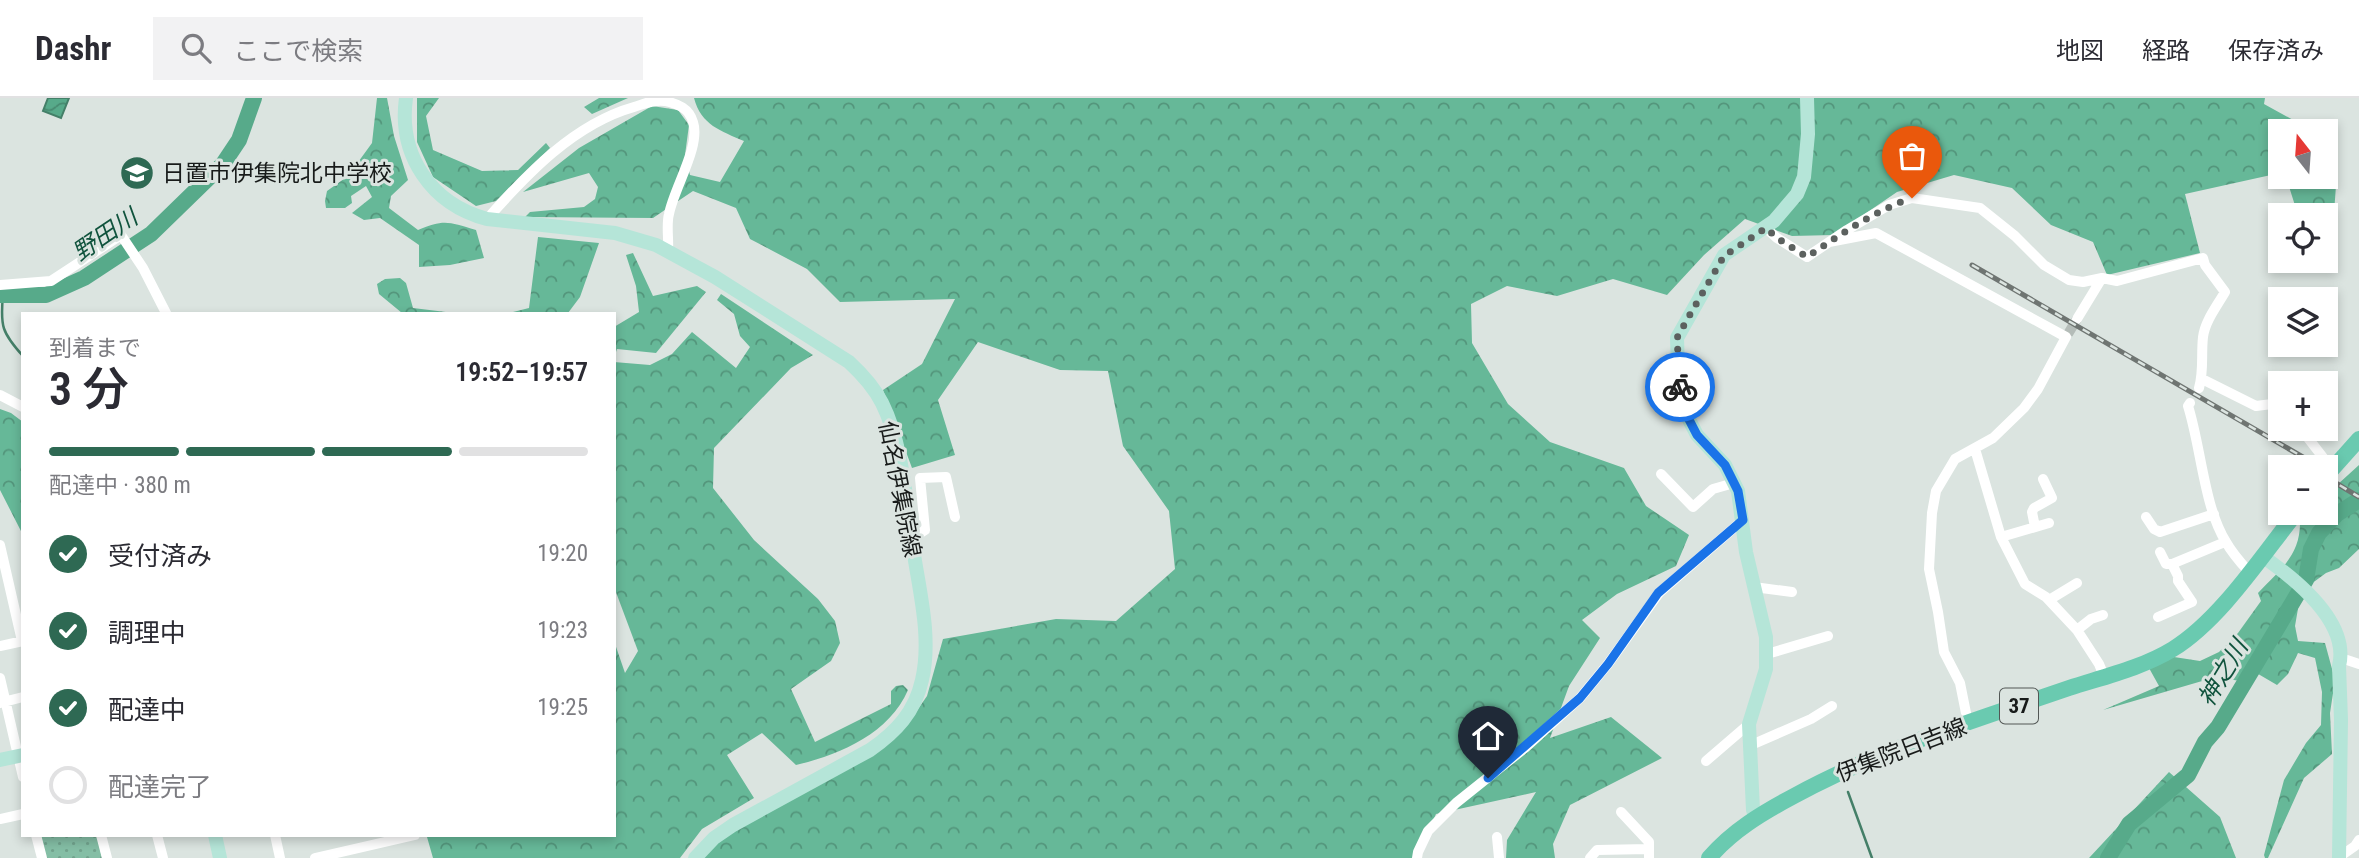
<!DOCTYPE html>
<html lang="ja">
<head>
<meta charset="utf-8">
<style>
  body { margin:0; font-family:"Roboto Condensed","Noto Sans JP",sans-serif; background:#f2f2f3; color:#2b2b33; height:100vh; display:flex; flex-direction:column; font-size:26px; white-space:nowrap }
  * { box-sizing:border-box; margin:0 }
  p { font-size:23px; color:#7c7c81 }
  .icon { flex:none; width:38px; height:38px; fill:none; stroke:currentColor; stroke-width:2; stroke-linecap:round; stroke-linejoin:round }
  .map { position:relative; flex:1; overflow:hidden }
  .drawer { position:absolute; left:21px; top:214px; width:595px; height:525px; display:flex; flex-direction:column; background:#fff; border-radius:0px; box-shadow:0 4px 10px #0003 }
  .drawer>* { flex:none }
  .needle { width:46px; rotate:343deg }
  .fabs { position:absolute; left:2268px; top:21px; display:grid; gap:14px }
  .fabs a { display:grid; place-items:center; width:70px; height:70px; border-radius:0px; background:#fff; box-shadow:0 4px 10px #0003; font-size:35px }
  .pin { position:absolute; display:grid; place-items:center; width:60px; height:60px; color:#fff; margin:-72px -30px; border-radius:50% 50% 50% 0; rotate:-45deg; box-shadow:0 0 7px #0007 }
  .pin .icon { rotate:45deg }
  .courier { position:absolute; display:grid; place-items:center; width:70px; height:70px; margin:-35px; border:5px solid #1a73e8; border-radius:50%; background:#fff; color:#222; box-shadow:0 2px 9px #0007 }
  .overview em { font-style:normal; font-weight:600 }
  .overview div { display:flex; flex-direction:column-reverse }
  .overview { display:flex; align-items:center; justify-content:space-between; height:119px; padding:0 28px }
  h1 { font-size:46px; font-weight:600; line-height:52px }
  .bar { display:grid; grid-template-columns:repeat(4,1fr); gap:10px 7px; align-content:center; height:84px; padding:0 28px }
  .bar i { height:9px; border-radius:5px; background:#e1e1e2 }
  .bar .active { background:#2e6953 }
  .bar p { grid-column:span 4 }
  ol { padding:0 28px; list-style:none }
  li { display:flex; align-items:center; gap:21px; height:77px }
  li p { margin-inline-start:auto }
  li .icon { padding:7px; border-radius:50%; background:#2e6953; color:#fff; stroke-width:4 }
  li:last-child { color:#7c7c81 }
  li i { width:38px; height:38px; border:4px solid #e1e1e2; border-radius:50% }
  header { display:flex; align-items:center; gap:42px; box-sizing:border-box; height:98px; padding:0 35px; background:#fff; border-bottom:2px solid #e1e1e2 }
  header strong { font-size:33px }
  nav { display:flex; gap:38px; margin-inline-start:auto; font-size:24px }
  .search { width:490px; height:63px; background:#f2f2f3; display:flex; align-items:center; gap:18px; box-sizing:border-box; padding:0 24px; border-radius:0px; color:#7c7c81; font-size:26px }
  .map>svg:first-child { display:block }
</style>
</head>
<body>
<header>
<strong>Dashr</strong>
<div class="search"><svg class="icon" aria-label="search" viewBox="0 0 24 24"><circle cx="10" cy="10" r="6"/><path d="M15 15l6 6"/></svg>ここで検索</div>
<nav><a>地図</a><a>経路</a><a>保存済み</a></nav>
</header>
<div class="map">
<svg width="2359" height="760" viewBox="0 0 2359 760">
  <defs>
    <pattern id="forest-crowns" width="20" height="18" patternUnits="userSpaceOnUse" patternTransform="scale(1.75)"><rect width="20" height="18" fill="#66b898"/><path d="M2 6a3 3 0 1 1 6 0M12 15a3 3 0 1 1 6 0" fill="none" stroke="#53957b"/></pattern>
    <pattern id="park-dots" width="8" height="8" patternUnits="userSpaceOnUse" patternTransform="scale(1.75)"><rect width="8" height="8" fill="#84bea5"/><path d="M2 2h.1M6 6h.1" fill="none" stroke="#71a38d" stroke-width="1.8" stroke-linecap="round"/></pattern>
    <pattern id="water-waves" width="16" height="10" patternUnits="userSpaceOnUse" patternTransform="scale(1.75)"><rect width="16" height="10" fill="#57aa8a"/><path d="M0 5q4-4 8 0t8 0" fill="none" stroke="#478a70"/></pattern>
  </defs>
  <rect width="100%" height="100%" fill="#dbe4e0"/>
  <path fill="url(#forest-crowns)" d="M377,0H387L394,38L408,82L391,98L389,110L418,132C444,121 449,124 476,132L484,160L450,167L419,169V147L380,120L364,122L352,115L372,99L366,88L351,98L352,105L345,110H326L325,103L327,93L348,78L372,45Z
    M417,0H439L426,18L433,52L482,73L518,72L546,45L550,50L496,103L476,108L433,79L417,44Z
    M599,0H628L592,16L584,9Z
    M694,0H2265L2264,6L2313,33H2280V75L2185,96L2200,155L2107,177L2093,144L2051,127L2012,90L1954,77L1897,94L1834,137L1792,138L1745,121L1704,157L1667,197L1613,181L1557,198L1507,188L1471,206L1472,245L1508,306L1550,344L1624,370L1646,408L1689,437L1676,468L1617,496L1582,522L1600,540L1569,588L1550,640L1611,619L1662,660L1570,707L1553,746L1555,760H1506L1507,742L1536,694L1436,716L1416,760H703L716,745L907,627L927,598L943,541L1056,521L1116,523L1175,471L1169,413L1123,348L1108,273L1060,272L978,244L938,302L955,357L912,370L883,292L922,266L955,201L840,204L807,171L750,141L736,110L693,93L653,120L525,119L530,114L584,109L595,101L598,89L589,75L523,94L579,50L652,8L678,12L689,27L685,57L690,77L720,84L744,43C721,33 701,27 694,0Z
    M2326,55L2337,74L2334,115L2326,123V117H2298L2286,79H2326Z
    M538,139L599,145L580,199L568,215H509L529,210Z
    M633,155L653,198L697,188L706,194L656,255L617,251L614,260V229L639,214L636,188L626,157Z
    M400,180L406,185L413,210L454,215H402L379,196L377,186L385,181Z
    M721,196L813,257L791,270L714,350L713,390L754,442L818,501L835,523L840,545L831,563L791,591L815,644L891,606V593L896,588L903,587L908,592C889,636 839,657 796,667L762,635L727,657L754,700L702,731L680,760H433L427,739L438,737H614V543L625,575L638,553L614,489V264L650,267L672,256L692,234L736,270L750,249L740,238L734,216L717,202Z
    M0,311L11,315L23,324V437L0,392Z
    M2359,367V451L2339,470L2326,475L2307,489L2299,505L2295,528L2298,543L2325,545L2335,582L2330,615L2332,656L2304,680L2268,760H2265L2264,757L2284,682L2306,645L2321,627L2322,594L2315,560L2298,555L2288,576L2277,587L2248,570L2240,583L2228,581L2240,555L2239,541L2215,569L2209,581L2103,612L2159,588L2149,570L2174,559L2200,563L2219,554L2238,535L2261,503L2258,495C2279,473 2300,458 2300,425L2309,415H2326V397Z
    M2169,674L2220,719L2236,760H2089Z"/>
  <path fill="url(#park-dots)" d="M41,737H97L102,760H46Z"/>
  <path fill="url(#water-waves)" stroke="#447f68" stroke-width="2" d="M48,0H69L61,20L43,13Z"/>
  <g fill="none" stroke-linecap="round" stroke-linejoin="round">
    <path stroke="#447f68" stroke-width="2.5" d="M3,197C0,228 2,235 23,258
      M1848,694L1872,760"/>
    <path stroke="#57aa8a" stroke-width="16" d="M0,197H46L84,180L151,136L223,66L239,42L254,0
      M2108,760L2129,726L2188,677L2205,644L2218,629L2306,482L2311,451L2319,435L2337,416L2359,402"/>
    <path stroke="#b4bcb8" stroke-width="10" stroke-dasharray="10 5" stroke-linecap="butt" d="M2068,236L2077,221"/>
    <path stroke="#fff" stroke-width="10" d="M487,121C527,76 574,26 634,9C644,6 654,1 665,3C678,6 689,10 693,24C701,48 674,90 669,116C666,127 669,141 668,153
      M1766,130L1777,140L1807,159L1847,132L1889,107L1912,100L1980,110L2015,138L2044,167L2069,182L2083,184L2102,180L2117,183L2203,160L2205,167L2225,194C2217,208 2205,223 2203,239C2201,257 2204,273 2199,290
      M1829,144L1876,135L2066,239L2038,291L2024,310L1993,340L1955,361L1936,393L1932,415L1929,471L1938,514L1944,554L1960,585L1968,625
      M0,187L51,183L121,137L143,170L166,215
      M2077,221L2102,180
      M2202,281L2256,308L2280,305
      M0,297L23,309
      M2190,305L2188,308C2201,349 2204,409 2226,444C2232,455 2241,465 2249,474
      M2301,331L2332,371
      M1975,351L2001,439L2025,486L2046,499L2077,532L2099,566L2104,578
      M1661,376L1693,409L1713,391L1734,385
      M2146,419L2154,431L2160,434L2214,416
      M2035,429L2032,414L2034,410L2052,400L2043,381
      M2001,439L2049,425
      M911,441L925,432L920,380L946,379L955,419
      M0,447L22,543
      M2160,454L2166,466H2172
      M1754,489L1792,494
      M2049,502L2077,485
      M2158,519L2192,504L2178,483V478L2172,466L2225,444
      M2077,532L2091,521L2103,517
      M0,548L23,543
      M1767,556L1828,538
      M2341,560L2359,566
      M0,580L23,679
      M0,605L23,599
      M1749,648L1811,621L1832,608
      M1706,663L1749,626
      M1621,714L1649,744V751
      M0,721L23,716
      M36,737L42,760
      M101,737L107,760
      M157,737L163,760
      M275,737L280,760
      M1497,739L1499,760
      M2339,759L2355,748L2359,742
      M315,760L415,737
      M1417,760L1418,754L1428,733L1456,705L1526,649L1580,600L1608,566L1659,495L1743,422
      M1590,760L1597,752L1649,751V760"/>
    <path stroke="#b5e5d8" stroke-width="14" d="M406,0C398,57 431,106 487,121L615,135L656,147L715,179L849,264C862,276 874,289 882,305C903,347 906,404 913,450C919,492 932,539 922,582C915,614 896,634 870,652L733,727L714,740L695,760
      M2262,458C2294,480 2350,524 2339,568L2341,622L2339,760
      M0,662L23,657
      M1756,720L1753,712L1749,626L1766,571V539L1746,454L1738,393L1725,367L1697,337L1684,312L1678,269L1677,240L1724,157L1774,123L1797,96L1804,79L1808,36L1807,0
      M215,737L220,760"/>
    <path stroke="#6acab0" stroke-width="16" d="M2326,378L2359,341
      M1709,760C1732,733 1762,715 1794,698C1880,651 1976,622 2069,590C2103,579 2142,570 2173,551C2220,522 2261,459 2296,415"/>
    <g stroke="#6f7572" stroke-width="5">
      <path id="rail" d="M1972,167L2320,369
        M2326,379L2359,399"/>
    </g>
    <use href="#rail" stroke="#dbe4e0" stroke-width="2.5" stroke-dasharray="8" stroke-linecap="butt"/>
  </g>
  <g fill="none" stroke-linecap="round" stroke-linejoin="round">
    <path stroke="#5c615f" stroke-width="7" stroke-dasharray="0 12.6" d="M1680,289L1677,240L1688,220L1724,158L1766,130L1777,140L1807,159C1841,136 1874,113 1912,100"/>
    <path stroke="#1a73e8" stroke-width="9" d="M1488,680L1580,600L1608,566L1658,495L1743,422L1738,393L1725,367L1697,337L1684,312L1680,289"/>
  </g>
  <defs>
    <g id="school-disc" transform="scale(1.75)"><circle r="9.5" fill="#2e6953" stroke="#dbe4e0"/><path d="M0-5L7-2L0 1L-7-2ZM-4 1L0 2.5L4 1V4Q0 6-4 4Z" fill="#fff"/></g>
  </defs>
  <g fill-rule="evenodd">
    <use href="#school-disc" x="137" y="75"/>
  </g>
  <g text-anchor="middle" stroke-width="6" stroke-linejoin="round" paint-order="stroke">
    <rect fill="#dbe4e0" stroke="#525755" stroke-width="2" x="2000" y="590.5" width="38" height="35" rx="5"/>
    <g font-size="21" font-weight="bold" fill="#181b1a">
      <text x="2019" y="615">37</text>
    </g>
    <g font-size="23" fill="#181b1a" stroke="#dbe4e0" text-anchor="start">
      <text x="162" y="83">日置市伊集院北中学校</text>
    </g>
    <g font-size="23" fill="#181b1a" stroke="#dbe4e0">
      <text transform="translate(900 391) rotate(79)" y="8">仙名伊集院線</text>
      <text transform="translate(1901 652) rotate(-21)" y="8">伊集院日吉線</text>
    </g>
    <g font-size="24" font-style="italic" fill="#10533d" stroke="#dbe4e0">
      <text transform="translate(105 137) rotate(-34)" y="8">野田川</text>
      <text transform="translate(2223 575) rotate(-59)" y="8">神之川</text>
    </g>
  </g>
</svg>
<div class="fabs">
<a><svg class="needle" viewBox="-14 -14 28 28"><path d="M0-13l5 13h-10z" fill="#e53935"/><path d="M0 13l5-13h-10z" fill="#7c7c81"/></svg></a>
<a><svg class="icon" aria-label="locate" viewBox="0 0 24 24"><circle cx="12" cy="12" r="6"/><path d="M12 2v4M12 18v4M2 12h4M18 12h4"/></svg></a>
<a><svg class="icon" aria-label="layers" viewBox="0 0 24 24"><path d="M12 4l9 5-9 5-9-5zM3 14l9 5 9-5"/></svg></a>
<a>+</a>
<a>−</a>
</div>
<div class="pin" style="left:1912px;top:100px;background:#ea580c"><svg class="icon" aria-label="bag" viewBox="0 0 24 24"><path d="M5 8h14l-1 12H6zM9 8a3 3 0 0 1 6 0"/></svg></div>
<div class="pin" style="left:1488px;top:680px;background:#1f2937"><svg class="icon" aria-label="home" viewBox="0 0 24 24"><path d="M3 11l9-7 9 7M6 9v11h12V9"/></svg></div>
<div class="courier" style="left:1680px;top:289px"><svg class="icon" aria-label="bike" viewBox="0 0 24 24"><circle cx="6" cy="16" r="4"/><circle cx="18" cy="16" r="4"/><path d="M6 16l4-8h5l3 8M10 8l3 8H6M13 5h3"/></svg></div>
<section class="drawer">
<div class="overview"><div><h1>3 分</h1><p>到着まで</p></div><em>19:52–19:57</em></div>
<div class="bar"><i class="active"></i><i class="active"></i><i class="active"></i><i></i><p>配達中 · 380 m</p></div>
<ol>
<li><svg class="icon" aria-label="check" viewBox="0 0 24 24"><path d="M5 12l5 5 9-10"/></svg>受付済み<p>19:20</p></li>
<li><svg class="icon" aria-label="check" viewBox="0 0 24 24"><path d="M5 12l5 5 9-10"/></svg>調理中<p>19:23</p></li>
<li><svg class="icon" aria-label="check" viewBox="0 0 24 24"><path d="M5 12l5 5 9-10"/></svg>配達中<p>19:25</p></li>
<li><i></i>配達完了</li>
</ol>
</section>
</div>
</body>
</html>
